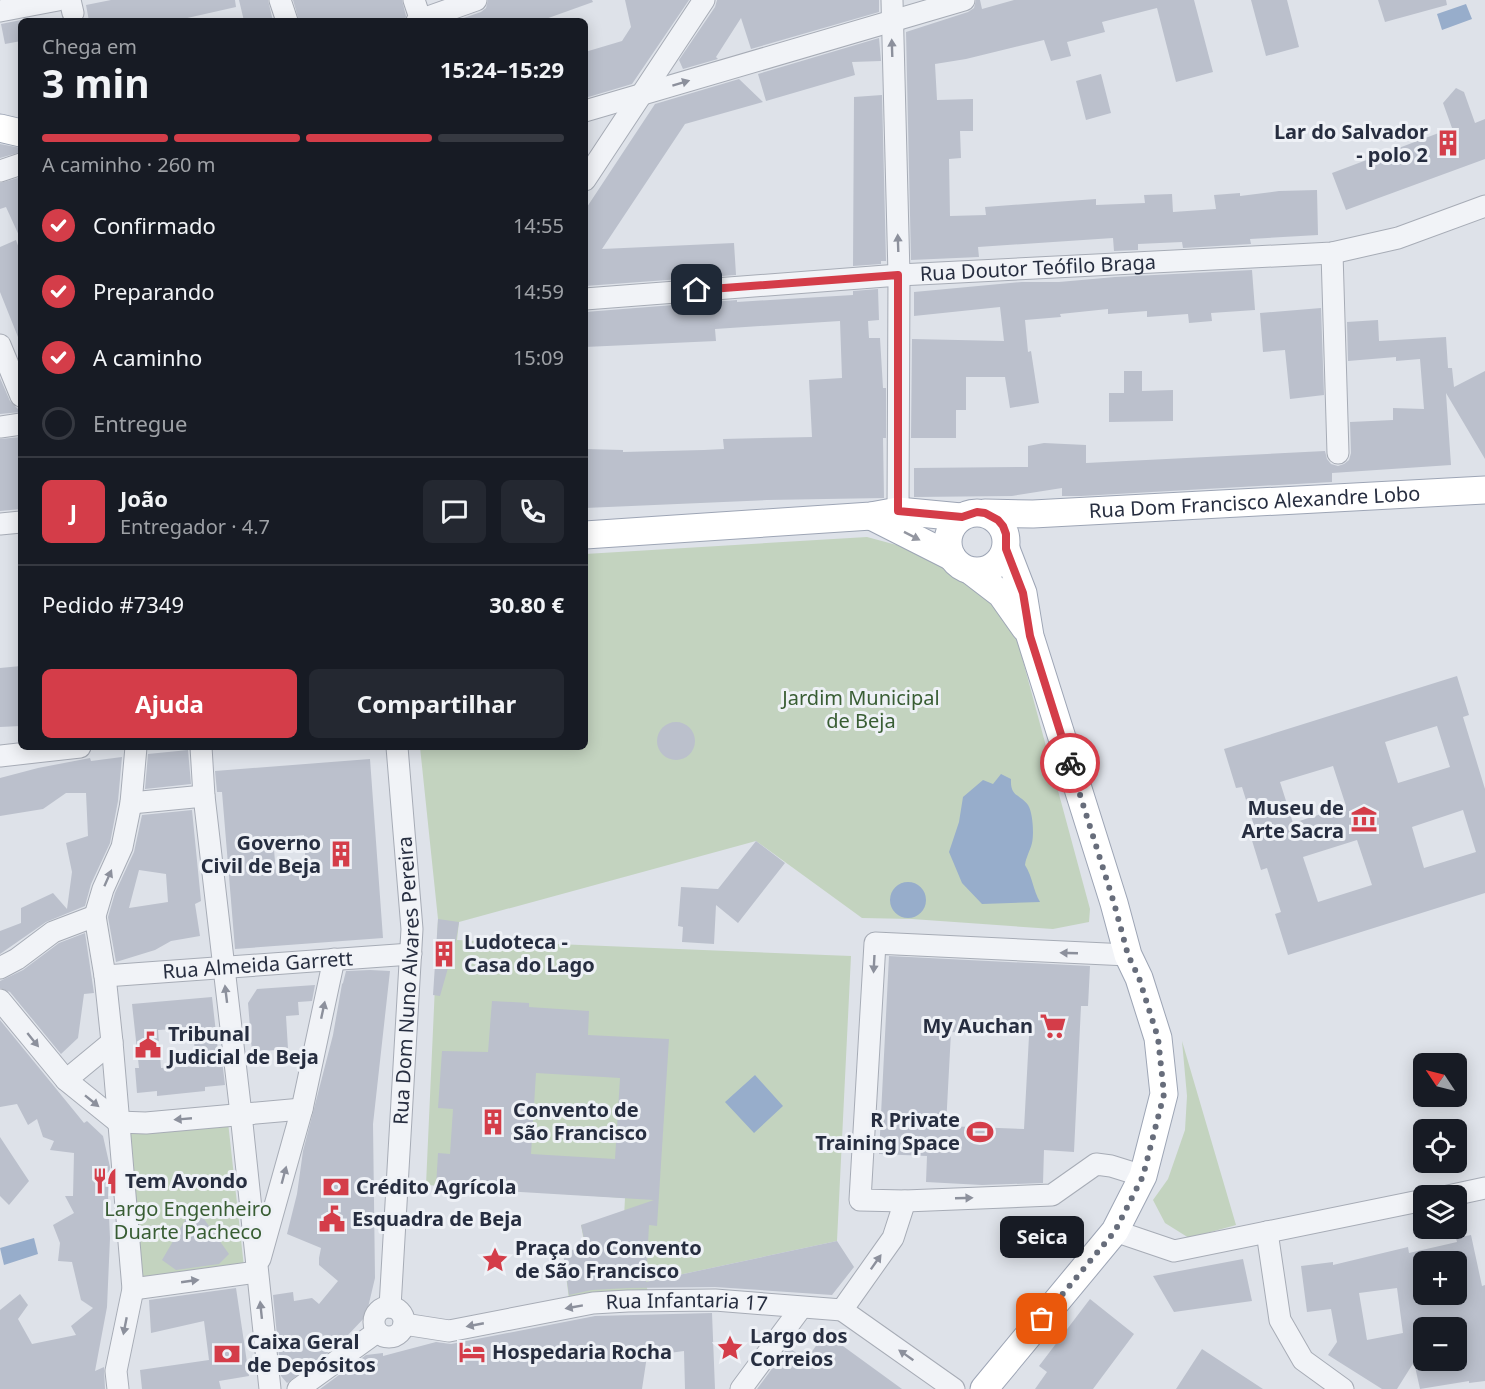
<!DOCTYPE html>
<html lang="pt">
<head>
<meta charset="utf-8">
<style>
  body { margin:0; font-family:"Noto Sans",sans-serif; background:#242831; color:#f1f3f6; height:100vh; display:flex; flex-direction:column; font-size:22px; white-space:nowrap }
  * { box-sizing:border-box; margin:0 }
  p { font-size:20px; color:#9ea1a6 }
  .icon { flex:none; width:33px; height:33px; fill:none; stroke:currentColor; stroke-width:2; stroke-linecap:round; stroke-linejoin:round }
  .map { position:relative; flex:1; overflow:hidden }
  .drawer { position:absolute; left:18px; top:18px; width:570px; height:732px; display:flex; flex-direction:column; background:#171b24; border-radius:9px; box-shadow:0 3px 15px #0003 }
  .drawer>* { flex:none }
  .needle { width:39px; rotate:305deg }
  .controls { position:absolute; left:1413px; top:1053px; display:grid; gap:12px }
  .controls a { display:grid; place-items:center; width:54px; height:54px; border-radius:9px; background:#171b24; box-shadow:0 3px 15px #0003; font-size:30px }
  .pin { position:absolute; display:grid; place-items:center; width:51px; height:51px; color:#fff; margin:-26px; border-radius:12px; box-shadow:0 3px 9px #0006 }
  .courier { position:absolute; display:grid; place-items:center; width:60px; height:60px; margin:-30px; border:4px solid #d43d49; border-radius:50%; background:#fff; color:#222; box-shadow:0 2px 8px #0007 }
  .bubble { position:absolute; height:42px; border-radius:9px; background:#171b24; box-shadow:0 3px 15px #0003; font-size:20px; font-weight:700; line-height:42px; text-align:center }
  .overview em { font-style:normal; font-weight:700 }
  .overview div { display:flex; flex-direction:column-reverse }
  .overview { display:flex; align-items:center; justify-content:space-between; height:102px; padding:0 24px }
  h1 { font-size:39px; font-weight:700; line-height:45px }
  .bar { display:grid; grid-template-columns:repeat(4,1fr); gap:9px 6px; align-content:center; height:72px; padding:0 24px }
  .bar i { height:8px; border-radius:4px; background:#363941 }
  .bar .current { background:#d43d49 }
  .bar p { grid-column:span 4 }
  .line { display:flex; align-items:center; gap:15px; padding:0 24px; border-top:2px solid #363941 }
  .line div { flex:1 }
  .round { display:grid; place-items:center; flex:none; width:63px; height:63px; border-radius:9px; background:#242831 }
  ol { padding:0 24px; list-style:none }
  li { display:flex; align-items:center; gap:18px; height:66px }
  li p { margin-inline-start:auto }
  li .icon { padding:6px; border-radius:50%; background:#d43d49; color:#fff; stroke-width:4 }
  li:last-child { color:#9ea1a6 }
  li i { width:33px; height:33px; border:3px solid #363941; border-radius:50% }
  .primary-button { display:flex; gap:12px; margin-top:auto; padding:12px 24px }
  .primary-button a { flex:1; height:69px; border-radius:9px; background:#d43d49; color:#fff; font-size:24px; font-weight:700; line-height:69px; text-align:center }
  .primary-button a+a { background:#242831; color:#f1f3f6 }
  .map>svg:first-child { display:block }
</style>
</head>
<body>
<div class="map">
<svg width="1485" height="1389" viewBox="0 0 1485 1389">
  <rect width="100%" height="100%" fill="#dee2e9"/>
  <path fill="#c3d3bf" d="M867,537L930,554L978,584L1013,624L1090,909L1089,922L1053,929L912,919L862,918L756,841L459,922L457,940L851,956L837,1241L646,1282L648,1294L569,1299L563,1252L585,1247L581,1225L624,1217L625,1198L426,1185L438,919L420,747H585V554Z
    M1182,1041L1236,1225L1189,1238L1165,1223L1153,1200L1168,1179L1185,1130L1187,1096Z
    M228,1122L244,1267L142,1278L129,1131Z"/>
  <path fill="#97adcb" d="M1466,4L1472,19L1442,30L1437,14Z
    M1001,774L1011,779C1010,797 1020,794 1028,805C1033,813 1034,834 1032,843C1030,851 1026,857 1025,865C1033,878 1033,890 1040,902L982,904L962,883L949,852L959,822L963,797L983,780L993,784Z
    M890 900a18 18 0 1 1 36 0a18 18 0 1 1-36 0Z
    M755,1075L783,1106L754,1133L725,1102Z
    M34,1238L38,1254L4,1265L0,1248Z"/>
  <path fill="#bbc0cc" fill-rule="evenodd" d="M111,0H235L236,7L174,21H89L86,5Z
    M239,0H268L273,21H244Z
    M293,0H402L406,16L405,21H299Z
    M488,0H592L593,2L540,21H455L481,12L486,8Z
    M625,0H689L632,84L585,98V52L622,41L631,27Z
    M717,0H879V12L751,49L741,18L716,57L718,59L683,69L679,60L715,7Z
    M976,0H980L982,9L1014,0H1194L1213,72L1176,82L1157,8L1102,22L1105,32L1067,42L1071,56L1051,61L1044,40L966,59L935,64L937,100L973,99V131H960L961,158L949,159L950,216L986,215L985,207L1096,199V205L1145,203L1144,195L1172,194L1173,212L1216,209L1214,195L1240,193V196L1279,191L1317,190L1318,235L1250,239L1251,244L1183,248L1182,242L1138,244V250L1114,251L1113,238L978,247L979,257L911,260L906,32L968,12L974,8Z
    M1251,0H1287L1299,47L1266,56Z
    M1378,0H1446L1447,5L1385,22Z
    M21,20V41L5,44L1,24Z
    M879,38L881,61L852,62L855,75L766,101L758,74Z
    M1101,74L1111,113L1086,120L1076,81Z
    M739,79L763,102L685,124L602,249L734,243L736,275L585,286V210L655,104Z
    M1456,88L1464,92L1475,123L1485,119V159L1346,210L1332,173L1452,128L1443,103Z
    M882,95L886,261H881V264L853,266L854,97Z
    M0,144L21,148V152L0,158Z
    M21,177V240L6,207L0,209V183Z
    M16,240L21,254L20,342L0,292V247Z
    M1252,270L1255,310L1211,313L1212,321L1189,323L1188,314L1147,317V311L1108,314V309L1060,314L1061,317L1025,320L1028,352L1031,351L1039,403L1010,408L1005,377H966V410H956V438H911L912,339L1004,341L1000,307L914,316V292L1022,282H1059L1115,277Z
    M878,289L879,320L868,321L869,338H880L883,388H886V438H883L884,498L767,500L585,508V449L623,450V452L704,450L724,449L723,439L812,437L809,380L842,378L840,321L715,329L716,341L585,347V312L737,300V302L853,295V291Z
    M1321,308L1324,395L1290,399L1285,350L1263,352L1260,313Z
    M1378,320L1379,341L1446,337L1448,368H1452L1454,387L1485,371V459L1446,393L1451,465L1332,473V482L1081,496H1062V488L1012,496L914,497V468L1028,467V446L1044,443L1086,445V463L1325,451L1327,459L1331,464L1338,466L1344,464L1349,460L1351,453L1350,422L1393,420V408L1424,409L1420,359L1396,361V357L1348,361L1347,322Z
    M1124,371H1142V391L1173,390V421L1109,422V393H1124Z
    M0,378L10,401L21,412L0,414Z
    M21,437V509L0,511V439Z
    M21,666V726L0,727V668Z
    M1457,676L1469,715L1463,717L1485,789V893L1288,955L1275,914L1281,912L1267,868L1261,870L1250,834L1256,832L1242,787L1236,788L1224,749ZM1437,726L1450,767L1398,783L1385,742ZM1333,766L1346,806L1293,823L1280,782ZM1463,810L1476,852L1424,868L1412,827ZM1357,840L1372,885L1318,902L1303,857Z
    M657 741a19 19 0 1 1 38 0a19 19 0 1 1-38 0Z
    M188,750L191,784L145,789L148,754Z
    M122,757L118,801L110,843L91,884L85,906L46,922L0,954V931L21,923V908L53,893L67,909L72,872L66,843L88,836L86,793H66L43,809L0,816V778L38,768L90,758L91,761Z
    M370,759L383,938L235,949L222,792H217L215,771ZM304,835L306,871L276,873L273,838Z
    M192,810L201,901L195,904L200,936L171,941L155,950L116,962L108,917L115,893L134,852L142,815ZM139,870L166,874L168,902L129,908Z
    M756,841L785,863L738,923L716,905L714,944L682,942L683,927L678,926L681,887L718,889Z
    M438,919L459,922L456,940L440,996L433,995Z
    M85,933L94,993L84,994L78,1038L61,1054L10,992L0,988V981L23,970L59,943Z
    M889,956L1090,966L1088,1006H1081L1074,1152L1044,1150L1043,1183L982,1185L926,1182L927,1156L879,1154ZM951,1032L1029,1036L1024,1129L946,1126Z
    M370,970L390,971L373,1124L375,1278L366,1316L348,1335L349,1337L287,1383L281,1376L273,1295L293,1292L294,1301L312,1298L319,1304L338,1281L319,1265V1258L321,1248L287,1234L297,1194L303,1151L333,1035L342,984L343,983L346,971Z
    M315,985L312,1001L298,1002L299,1015L286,1016L288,1049L252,1052L248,1003L257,989Z
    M212,997L219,1060H222L225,1085L205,1087V1091L157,1096V1091L137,1093L135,1068H139L132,1004ZM193,1028L196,1066L161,1068L158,1030Z
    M492,1001L529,1003V1007L589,1011L588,1035L669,1039L657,1226L649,1225L646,1282L837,1241L854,1267L832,1295L715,1287L628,1288L592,1290L569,1295L563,1252L586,1247L581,1225L654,1200L436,1187L438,1153L450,1154L453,1109L438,1108L442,1051L488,1052ZM536,1073L620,1078L615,1159L531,1154Z
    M0,1020L84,1123L87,1121L103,1136L110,1167L108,1195L110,1238L107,1307L95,1371L104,1367L105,1389H0V1310L20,1294L28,1305L18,1319L32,1344L76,1335L71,1326L93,1308L81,1300L72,1262L58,1261L60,1243L53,1225L74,1213L65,1196H73L74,1153L50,1150L54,1141L43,1137L37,1119L28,1125L17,1104L0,1107Z
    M0,1137L29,1181L9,1205L0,1196Z
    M190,1212H199L229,1254L219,1264L176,1270L162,1260Z
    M1471,1235L1482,1286L1485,1285V1381L1469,1383V1381L1420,1389L1414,1362L1397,1389H1382L1328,1355L1337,1342L1331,1309L1307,1312L1301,1266L1333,1262V1265L1408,1247L1409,1253L1457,1242L1456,1238ZM1424,1262H1456V1294H1424ZM1397,1288L1403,1333L1367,1340L1359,1293ZM1424,1328H1458L1465,1360H1415L1424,1348Z
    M1243,1259L1252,1301L1174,1312L1153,1276Z
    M236,1288L249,1376L219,1381L221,1389H142L140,1370L209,1360L204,1321L151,1333L149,1300Z
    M1090,1299L1134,1334L1093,1389H1035L1047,1372L1039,1366Z
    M712,1313L715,1389H685L684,1351L647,1356L642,1389H320L366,1355L383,1353V1356L436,1342L451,1344L595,1316Z
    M825,1333L902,1389H757L788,1347L806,1360Z
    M1202,1349L1263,1389H1176Z"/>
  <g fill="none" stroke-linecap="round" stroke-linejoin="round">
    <g stroke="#a7acb6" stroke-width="23">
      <g id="minor">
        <path d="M70,0L73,13"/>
        <path d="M280,0L287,21"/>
        <path d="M414,0L421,21"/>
        <path d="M892,0L899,275L898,511"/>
        <path d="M0,11L58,0"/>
        <path d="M417,21L476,0"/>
        <path d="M585,111L964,0"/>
        <path d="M0,171L21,164"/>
        <path d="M585,180L704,0"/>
        <path d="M1332,253L1338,453"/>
        <path id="s1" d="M585,299L899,275L1332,253L1398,238L1485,206"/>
        <path d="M0,345L21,396"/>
        <path d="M0,427L21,424"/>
        <path d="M0,524L21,522"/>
        <path d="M201,747L204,796L241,1114L270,1389"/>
        <path d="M0,756L80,747"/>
        <path d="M131,803L204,796"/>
        <path d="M1128,955L875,943L860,1200L905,1201L1052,1195L1096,1164L1111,1166L1143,1176"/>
        <path d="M0,968L17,959L53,932L95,916"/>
        <path id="s2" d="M105,976L411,954"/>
        <path d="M0,1000L66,1080L118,1122"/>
        <path d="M66,1080L112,1042"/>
        <path d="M118,1122L146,1123L302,1109"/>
        <path d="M1448,1196L1485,1188"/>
        <path d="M1115,1231L1174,1251L1424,1200"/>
        <path d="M1267,1232L1280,1320L1303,1360L1343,1389"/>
        <path d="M260,1259L302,1109L334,959"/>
        <path d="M133,1289L257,1272"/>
        <circle cx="389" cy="1322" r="15"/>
        <path id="s3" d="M390,1307L412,929L397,747"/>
        <path d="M842,1310L954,1389"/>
        <path d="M842,1310L893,1238L905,1201"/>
        <path id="s4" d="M404,1324L449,1331L593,1303L628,1301L715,1300L842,1310"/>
        <path d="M118,1389L116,1371L133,1289L112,1042L105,976L95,916L103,889L122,847L131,803L136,747"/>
        <path d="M298,1389L377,1332"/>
        <path d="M741,1389L801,1308"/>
      </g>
    </g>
    <g stroke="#9da5b5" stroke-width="29">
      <g id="major">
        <path d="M0,128L21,133"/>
        <circle cx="977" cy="542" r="29"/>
        <path id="s5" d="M985,513L1033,514L1485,490"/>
        <path d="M871,516L952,557"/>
        <path d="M585,535L871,516L898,511L961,517"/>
        <path d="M971,571L1001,594L1025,628"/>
        <path d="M984,1389L1115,1231L1143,1176L1164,1094L1158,1038L1139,978L1128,955L1114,903L1030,636L1023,593L1006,549"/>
      </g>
    </g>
    <use href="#minor" stroke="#f1f3f7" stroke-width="21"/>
    <use href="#major" stroke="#fff" stroke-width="27"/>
  </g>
  <defs><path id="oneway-solid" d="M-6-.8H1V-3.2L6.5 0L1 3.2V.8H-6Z" transform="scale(1.5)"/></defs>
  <g fill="#8c909c">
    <use href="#oneway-solid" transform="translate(892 48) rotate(-92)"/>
    <use href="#oneway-solid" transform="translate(681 83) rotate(-17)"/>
    <use href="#oneway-solid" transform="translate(898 243) rotate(-92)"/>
    <use href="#oneway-solid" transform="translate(108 878) rotate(-66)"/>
    <use href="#oneway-solid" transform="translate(1069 953) rotate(-178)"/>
    <use href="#oneway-solid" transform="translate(874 964) rotate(93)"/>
    <use href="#oneway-solid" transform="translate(226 994) rotate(-97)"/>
    <use href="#oneway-solid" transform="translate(323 1010) rotate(-78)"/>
    <use href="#oneway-solid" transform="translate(33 1040) rotate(51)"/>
    <use href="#oneway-solid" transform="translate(92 1101) rotate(39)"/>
    <use href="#oneway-solid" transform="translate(183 1119) rotate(175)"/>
    <use href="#oneway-solid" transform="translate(284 1175) rotate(-75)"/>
    <use href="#oneway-solid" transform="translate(964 1198) rotate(-2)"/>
    <use href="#oneway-solid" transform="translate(876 1262) rotate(-55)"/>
    <use href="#oneway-solid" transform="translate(190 1281) rotate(-8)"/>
    <use href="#oneway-solid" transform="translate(574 1307) rotate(170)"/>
    <use href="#oneway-solid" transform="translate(261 1310) rotate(-96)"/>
    <use href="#oneway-solid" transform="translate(475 1325) rotate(169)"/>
    <use href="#oneway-solid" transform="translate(125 1326) rotate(101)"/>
    <use href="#oneway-solid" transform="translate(906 1355) rotate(-145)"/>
  </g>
  <use fill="#9396a0" href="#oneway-solid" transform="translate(912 536) rotate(27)"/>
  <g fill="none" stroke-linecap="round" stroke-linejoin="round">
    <path stroke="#676d7b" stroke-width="6" stroke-dasharray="0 10.8" d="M1042,1319L1115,1231L1143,1176L1164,1094L1158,1038L1139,978L1128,955L1114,903L1070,763"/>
    <path stroke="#d43d49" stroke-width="8" d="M697,290L898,275V511L962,517L977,512L985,513L998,520L1003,526L1006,534V549L1023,593L1030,636L1070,763"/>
  </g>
  <defs>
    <g id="building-bare" transform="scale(2.07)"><path d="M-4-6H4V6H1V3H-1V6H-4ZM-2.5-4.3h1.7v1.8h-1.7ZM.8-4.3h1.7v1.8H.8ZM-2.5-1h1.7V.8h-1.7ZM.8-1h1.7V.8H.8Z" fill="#d43d49" stroke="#eef1f6" stroke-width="2.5" paint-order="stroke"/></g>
    <g id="museum-bare" transform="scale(2.07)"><path d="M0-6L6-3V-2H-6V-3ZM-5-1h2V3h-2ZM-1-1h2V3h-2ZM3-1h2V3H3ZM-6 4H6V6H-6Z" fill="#d43d49" stroke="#eef1f6" stroke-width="2.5" paint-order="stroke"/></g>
    <g id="supermarket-bare" transform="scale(2.07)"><path d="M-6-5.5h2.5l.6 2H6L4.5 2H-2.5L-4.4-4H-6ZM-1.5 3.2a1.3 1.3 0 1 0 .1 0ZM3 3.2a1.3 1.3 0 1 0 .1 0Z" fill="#d43d49" stroke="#eef1f6" stroke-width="2.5" paint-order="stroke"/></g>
    <g id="civic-bare" transform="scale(2.07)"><path d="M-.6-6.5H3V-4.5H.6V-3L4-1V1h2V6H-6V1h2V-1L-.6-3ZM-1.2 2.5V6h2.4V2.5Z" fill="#d43d49" stroke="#eef1f6" stroke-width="2.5" paint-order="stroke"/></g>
    <g id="stadium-bare" transform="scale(2.07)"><path d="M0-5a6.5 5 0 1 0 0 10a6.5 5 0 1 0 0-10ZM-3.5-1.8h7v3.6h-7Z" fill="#d43d49" stroke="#eef1f6" stroke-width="2.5" paint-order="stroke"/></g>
    <g id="restaurant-bare" transform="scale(2.07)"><path d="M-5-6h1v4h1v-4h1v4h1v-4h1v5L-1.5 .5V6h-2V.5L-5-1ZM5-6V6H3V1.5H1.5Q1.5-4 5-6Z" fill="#d43d49" stroke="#eef1f6" stroke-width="2.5" paint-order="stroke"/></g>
    <g id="bank-bare" transform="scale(2.07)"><path d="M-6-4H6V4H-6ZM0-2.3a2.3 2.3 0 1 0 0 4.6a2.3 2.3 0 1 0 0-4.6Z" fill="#d43d49" stroke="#eef1f6" stroke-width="2.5" paint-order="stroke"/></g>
    <g id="sight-bare" transform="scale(2.07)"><path d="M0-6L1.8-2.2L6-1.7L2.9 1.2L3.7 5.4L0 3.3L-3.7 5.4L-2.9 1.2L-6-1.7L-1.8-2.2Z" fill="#d43d49" stroke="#eef1f6" stroke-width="2.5" paint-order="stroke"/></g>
    <g id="hotel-bare" transform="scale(2.07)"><path d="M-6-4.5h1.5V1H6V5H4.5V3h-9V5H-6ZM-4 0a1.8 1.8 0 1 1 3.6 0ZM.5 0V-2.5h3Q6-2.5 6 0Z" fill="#d43d49" stroke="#eef1f6" stroke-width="2.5" paint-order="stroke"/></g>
  </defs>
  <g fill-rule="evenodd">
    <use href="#building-bare" x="1448" y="143"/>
    <use href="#museum-bare" x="1364" y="819"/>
    <use href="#building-bare" x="341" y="854"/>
    <use href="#building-bare" x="444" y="954"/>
    <use href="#supermarket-bare" x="1053" y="1026"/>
    <use href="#civic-bare" x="148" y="1045"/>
    <use href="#building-bare" x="493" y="1122"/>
    <use href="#stadium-bare" x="980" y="1132"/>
    <use href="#restaurant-bare" x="105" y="1181"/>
    <use href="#bank-bare" x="336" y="1187"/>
    <use href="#civic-bare" x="332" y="1219"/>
    <use href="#sight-bare" x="495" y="1260"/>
    <use href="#sight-bare" x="730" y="1348"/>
    <use href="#hotel-bare" x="472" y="1352"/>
    <use href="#bank-bare" x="227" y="1354"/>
  </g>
  <g text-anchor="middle" stroke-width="6" stroke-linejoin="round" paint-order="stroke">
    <g font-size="20" font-weight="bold" fill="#272e40" stroke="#eef1f6" text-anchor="start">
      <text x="1428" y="139" text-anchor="end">Lar do Salvador<tspan x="1428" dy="23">- polo 2</tspan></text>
      <text x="1344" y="815" text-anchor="end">Museu de<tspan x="1344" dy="23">Arte Sacra</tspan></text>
      <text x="321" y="850" text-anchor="end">Governo<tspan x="321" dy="23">Civil de Beja</tspan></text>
      <text x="464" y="949">Ludoteca -<tspan x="464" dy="23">Casa do Lago</tspan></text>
      <text x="1033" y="1033" text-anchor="end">My Auchan</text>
      <text x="168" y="1041">Tribunal<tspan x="168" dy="23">Judicial de Beja</tspan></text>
      <text x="513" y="1117">Convento de<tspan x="513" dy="23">São Francisco</tspan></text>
      <text x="960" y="1127" text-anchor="end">R Private<tspan x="960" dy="23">Training Space</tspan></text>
      <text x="125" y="1188">Tem Avondo</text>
      <text x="356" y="1194">Crédito Agrícola</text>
      <text x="352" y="1226">Esquadra de Beja</text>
      <text x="515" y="1255">Praça do Convento<tspan x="515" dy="23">de São Francisco</tspan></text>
      <text x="750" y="1343">Largo dos<tspan x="750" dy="23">Correios</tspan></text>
      <text x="247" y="1349">Caixa Geral<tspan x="247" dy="23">de Depósitos</tspan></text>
      <text x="492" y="1359">Hospedaria Rocha</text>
    </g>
    <g font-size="20" fill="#272e40" stroke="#eef1f6">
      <text dy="7" stroke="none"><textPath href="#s1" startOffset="454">Rua Doutor Teófilo Braga</textPath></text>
      <text dy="7" stroke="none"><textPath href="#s5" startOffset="270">Rua Dom Francisco Alexandre Lobo</textPath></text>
      <text dy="7" stroke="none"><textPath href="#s2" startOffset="153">Rua Almeida Garrett</textPath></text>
      <text dy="7" stroke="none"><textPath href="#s3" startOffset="327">Rua Dom Nuno Alvares Pereira</textPath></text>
      <text dy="7" stroke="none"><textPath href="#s4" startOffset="286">Rua Infantaria 17</textPath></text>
    </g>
    <g font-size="20" fill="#385d33" stroke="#eef1f6">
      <text x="861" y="705">Jardim Municipal<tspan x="861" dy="23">de Beja</tspan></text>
      <text x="188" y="1216">Largo Engenheiro<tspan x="188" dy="23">Duarte Pacheco</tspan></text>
    </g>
  </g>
</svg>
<div class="controls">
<a><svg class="needle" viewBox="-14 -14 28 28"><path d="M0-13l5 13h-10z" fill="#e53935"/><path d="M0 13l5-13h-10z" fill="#9ea1a6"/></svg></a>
<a><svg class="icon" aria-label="locate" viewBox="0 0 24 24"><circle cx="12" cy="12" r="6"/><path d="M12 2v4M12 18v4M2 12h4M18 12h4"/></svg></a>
<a><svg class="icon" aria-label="layers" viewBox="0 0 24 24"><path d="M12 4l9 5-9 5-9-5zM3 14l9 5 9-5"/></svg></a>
<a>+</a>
<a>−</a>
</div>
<div class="pin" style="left:1042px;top:1319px;background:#ea580c"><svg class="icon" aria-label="bag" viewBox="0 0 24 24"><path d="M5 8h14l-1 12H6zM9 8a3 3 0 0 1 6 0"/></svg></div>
<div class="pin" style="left:697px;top:290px;background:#1f2937"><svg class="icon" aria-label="home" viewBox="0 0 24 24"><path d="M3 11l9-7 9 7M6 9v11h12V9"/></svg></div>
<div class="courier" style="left:1070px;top:763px"><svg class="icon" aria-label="bike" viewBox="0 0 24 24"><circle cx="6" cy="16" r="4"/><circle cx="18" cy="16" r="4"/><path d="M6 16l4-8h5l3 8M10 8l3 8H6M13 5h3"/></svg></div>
<div class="bubble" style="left:1000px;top:1216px;width:84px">Seica</div>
<section class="drawer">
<div class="overview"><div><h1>3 min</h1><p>Chega em</p></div><em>15:24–15:29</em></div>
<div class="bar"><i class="current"></i><i class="current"></i><i class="current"></i><i></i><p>A caminho · 260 m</p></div>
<ol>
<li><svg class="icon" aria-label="check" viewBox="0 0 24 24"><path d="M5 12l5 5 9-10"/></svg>Confirmado<p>14:55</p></li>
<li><svg class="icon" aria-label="check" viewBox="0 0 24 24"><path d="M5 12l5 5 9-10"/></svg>Preparando<p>14:59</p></li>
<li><svg class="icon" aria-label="check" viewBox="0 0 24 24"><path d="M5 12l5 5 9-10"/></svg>A caminho<p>15:09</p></li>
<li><i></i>Entregue</li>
</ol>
<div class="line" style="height:108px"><b class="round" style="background:#d43d49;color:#fff">J</b><div><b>João</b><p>Entregador · 4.7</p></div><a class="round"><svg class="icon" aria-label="chat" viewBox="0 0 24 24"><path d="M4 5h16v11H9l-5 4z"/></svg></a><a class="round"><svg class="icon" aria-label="phone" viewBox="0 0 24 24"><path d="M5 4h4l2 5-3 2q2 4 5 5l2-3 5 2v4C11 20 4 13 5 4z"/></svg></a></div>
<div class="line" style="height:78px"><div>Pedido #7349</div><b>30.80 €</b></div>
<div class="primary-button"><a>Ajuda</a><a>Compartilhar</a></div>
</section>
</div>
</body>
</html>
